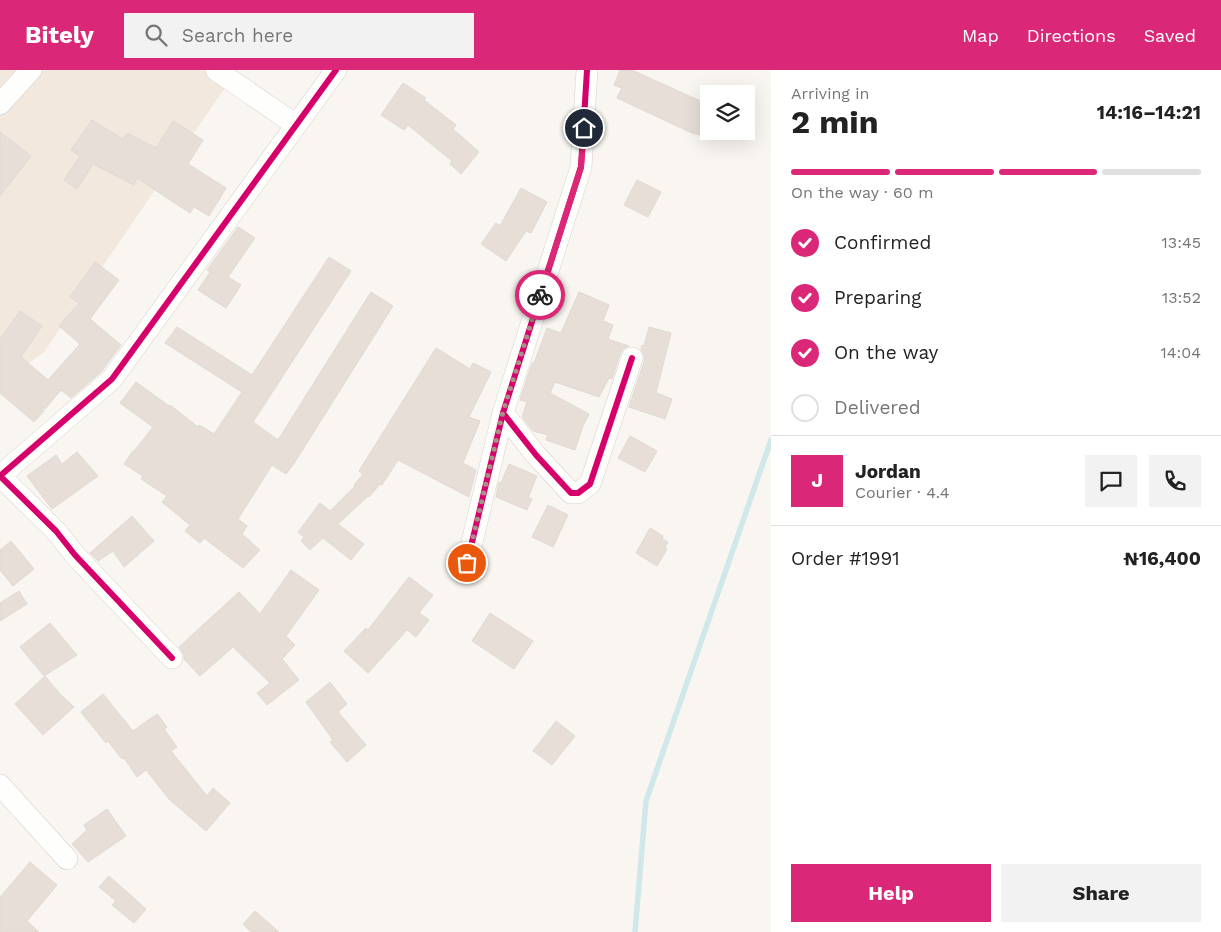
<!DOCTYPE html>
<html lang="en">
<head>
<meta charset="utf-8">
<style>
  body { margin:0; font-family:"Work Sans",sans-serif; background:#f2f2f2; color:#222; height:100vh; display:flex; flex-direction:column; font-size:19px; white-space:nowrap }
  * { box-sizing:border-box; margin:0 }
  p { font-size:16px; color:#767676 }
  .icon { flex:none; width:28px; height:28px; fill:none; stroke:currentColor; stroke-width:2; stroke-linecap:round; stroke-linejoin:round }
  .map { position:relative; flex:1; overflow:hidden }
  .panel { display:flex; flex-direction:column; background:#fff; width:450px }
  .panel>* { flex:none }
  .fabs { position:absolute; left:700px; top:15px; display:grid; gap:10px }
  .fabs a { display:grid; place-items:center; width:55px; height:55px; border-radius:0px; background:#fff; box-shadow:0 5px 20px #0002; font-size:25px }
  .pin { position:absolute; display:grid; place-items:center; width:42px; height:42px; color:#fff; margin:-21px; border:2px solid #fff; border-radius:50%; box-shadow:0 1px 5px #0007 }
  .courier { position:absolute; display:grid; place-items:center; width:50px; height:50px; margin:-25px; border:4px solid #db2777; border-radius:50%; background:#fff; color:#222; box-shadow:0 1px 6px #0007 }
  .headline em { font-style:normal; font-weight:700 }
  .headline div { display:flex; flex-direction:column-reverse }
  .headline { display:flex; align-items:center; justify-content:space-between; height:85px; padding:0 20px }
  h1 { font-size:32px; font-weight:700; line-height:38px }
  .bar { display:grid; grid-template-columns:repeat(4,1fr); gap:8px 5px; align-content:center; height:60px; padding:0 20px }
  .bar i { height:6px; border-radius:4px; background:#e0e0e0 }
  .bar .on { background:#db2777 }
  .bar p { grid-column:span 4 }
  .line { display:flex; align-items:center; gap:12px; padding:0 20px; border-top:1px solid #e0e0e0 }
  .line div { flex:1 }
  .round { display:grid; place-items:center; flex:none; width:52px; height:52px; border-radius:0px; background:#f2f2f2 }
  ol { padding:0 20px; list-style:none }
  li { display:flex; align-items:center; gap:15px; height:55px }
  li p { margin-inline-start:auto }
  li .icon { padding:5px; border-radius:50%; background:#db2777; color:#fff; stroke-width:4 }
  li:last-child { color:#767676 }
  li i { width:28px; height:28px; border:2px solid #e0e0e0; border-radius:50% }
  .button { display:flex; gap:10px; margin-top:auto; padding:10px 20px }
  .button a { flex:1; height:58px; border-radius:0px; background:#db2777; color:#fff; font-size:20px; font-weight:700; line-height:58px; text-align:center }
  .button a+a { background:#f2f2f2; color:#222 }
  header { display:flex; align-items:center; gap:30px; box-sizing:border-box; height:70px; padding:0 25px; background:#db2777; color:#fff }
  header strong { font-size:24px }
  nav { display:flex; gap:28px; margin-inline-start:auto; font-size:18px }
  .search { width:350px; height:45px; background:#f2f2f2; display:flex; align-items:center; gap:12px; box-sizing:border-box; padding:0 18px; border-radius:0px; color:#767676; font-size:19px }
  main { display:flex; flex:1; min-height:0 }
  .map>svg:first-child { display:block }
</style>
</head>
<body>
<header>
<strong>Bitely</strong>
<div class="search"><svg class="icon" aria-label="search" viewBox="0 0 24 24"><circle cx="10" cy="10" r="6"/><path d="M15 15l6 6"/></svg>Search here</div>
<nav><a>Map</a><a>Directions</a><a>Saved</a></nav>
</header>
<main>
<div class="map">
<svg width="771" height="862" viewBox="0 0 771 862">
  <rect width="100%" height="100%" fill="#f9f5f0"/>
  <path fill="#f2e8de" d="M0,0H237L44,282L0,314Z"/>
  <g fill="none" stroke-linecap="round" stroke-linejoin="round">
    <path stroke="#d0e8ea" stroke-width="5.5" d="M635,862L646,731L771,370"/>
  </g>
  <path fill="#e6ded7" stroke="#e2d8d2" d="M620,0H632L709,35V67L692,63L617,28L622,18L614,15Z
    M403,13L426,28L424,30L456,55L453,59L479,82L461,104L450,94L452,91L408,55L404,60L381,45Z
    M92,50L123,69L127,63L156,78L173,51L203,70L188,94L226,118L209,146L194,137L190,143L137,108L134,115L93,94L77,119L64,110L80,86L71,80Z
    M0,62L31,86L0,126Z
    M637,110L661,122L648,147L624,135Z
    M521,118L547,132L531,163L526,161L506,191L481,174L496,153L500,156Z
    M238,157L255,168L228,207L241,215L226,238L198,220L210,202L207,200Z
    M329,187L351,201L253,352L278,370L371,222L393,236L293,395L286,404L272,395L238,449L247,456L242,464L260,480L243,498L204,468L200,473L185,461L190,455L162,432L167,426L141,409L143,406L124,394L133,381H134L153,357L120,333L136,312L169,336L170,335L198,357L199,355L214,364L242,322L165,273L177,257L252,305Z
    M95,192L119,210L90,249L121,275L101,302L71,328L61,320L45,339L39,335L44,341L34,352L0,323V269L20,241L42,256L21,287L48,310L80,274L59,256L79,233L70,227Z
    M579,222L609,235L603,251L613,255L608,269L629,276L623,279L620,284L612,309L609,308L599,327L555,312L550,323L589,344L583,356L575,380L546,370L548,365L533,361L522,347L527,332L520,330L532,293H534L547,258L561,263Z
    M649,257L671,263L656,323L672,329L665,349L629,337L644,292V285L641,279L642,275L644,276Z
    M436,278L470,299L473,293L491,302L469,347L480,351L463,393L476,400L469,427L398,390L382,415L380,414L369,427L368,426L338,454L364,474L351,490L323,468L310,480L301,471L304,467L298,462L320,433L330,441L355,416L354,415L363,404L359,401Z
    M630,366L657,381L645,402L618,388Z
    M77,382L98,406L52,439L27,406L56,385L62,394Z
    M509,394L537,406L528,428L532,429L527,440L496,427L499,412L501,413Z
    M548,435L568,445L553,477L532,467Z
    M132,446L154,471L124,497L113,481L98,491L90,483Z
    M650,458L663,466L662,469L668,472L665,477L667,479L657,496L636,483Z
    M11,471L34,499L13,516L0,500V480Z
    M291,500L319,520L286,566L295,575L282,589L299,610L267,635L257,623L270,613L233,577L200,606L184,589V585L179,577L239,522L260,544Z
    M409,507L433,525L419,543L429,550L416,567L407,560L368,603L344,581L366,558L368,560Z
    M19,521L27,534L0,551V533Z
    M490,543L533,571L514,599L472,571Z
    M50,553L77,585L44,606L20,577Z
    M45,606L60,624L74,637L43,665L15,634Z
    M330,612L347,634L338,642L366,675L347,692L330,672L333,670L306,632Z
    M103,624L133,661L157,644L167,657L164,659L177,677L171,681L207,726L213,718L230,733L206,761L169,729L146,700L137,707L124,688L122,689L108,671L106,673L81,642Z
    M556,651L575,666L552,695L533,681Z
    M107,739L126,766L88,792L72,774L87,760L84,755Z
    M30,792L57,815L27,851L39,862H0V827Z
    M109,806L146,839L134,853L112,835L116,831L99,817Z
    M255,841L279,862H251L243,854Z"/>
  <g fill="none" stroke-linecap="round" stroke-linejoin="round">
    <g stroke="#d7d1cb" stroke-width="22">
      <path id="minor" d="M216,0L296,55
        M0,34L31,0
        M503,343L536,385L571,423H578L590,414L632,288
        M0,406L112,309L336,0
        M0,406L56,461L75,485L172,588
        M467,493L503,343L581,97L587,0
        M0,715L67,789"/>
    </g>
    <use href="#minor" stroke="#fefefd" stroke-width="21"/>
    <g stroke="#fffaf3" stroke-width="9">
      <path id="cycleway" d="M503,343L536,385L571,423H578L590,414L632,288
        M0,406L112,309L336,0
        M0,406L56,461L75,485L172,588
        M467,493L503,343L581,97L587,0"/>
    </g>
    <use href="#cycleway" stroke="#d6006c" stroke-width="6"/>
  </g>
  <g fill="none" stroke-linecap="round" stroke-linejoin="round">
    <path stroke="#a69286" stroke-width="5" stroke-dasharray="0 9" d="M467,493L503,342L540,225"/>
    <path stroke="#db2777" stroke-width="6" d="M540,225L581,97L584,58"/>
  </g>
</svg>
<div class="fabs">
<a><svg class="icon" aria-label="layers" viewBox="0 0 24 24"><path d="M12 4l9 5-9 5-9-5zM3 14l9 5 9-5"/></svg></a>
</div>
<div class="pin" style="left:467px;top:493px;background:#ea580c"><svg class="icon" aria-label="bag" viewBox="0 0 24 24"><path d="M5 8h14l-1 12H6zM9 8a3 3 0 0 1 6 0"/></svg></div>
<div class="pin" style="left:584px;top:58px;background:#1f2937"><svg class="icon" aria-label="home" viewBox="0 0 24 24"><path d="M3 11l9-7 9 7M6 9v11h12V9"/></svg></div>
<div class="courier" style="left:540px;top:225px"><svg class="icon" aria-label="bike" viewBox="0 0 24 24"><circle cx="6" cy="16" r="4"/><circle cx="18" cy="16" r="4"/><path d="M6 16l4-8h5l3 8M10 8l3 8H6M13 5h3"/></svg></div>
</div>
<section class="panel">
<div class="headline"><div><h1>2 min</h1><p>Arriving in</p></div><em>14:16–14:21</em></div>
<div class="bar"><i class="on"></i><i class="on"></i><i class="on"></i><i></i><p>On the way · 60 m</p></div>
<ol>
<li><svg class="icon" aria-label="check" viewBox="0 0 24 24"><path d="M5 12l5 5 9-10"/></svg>Confirmed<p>13:45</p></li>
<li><svg class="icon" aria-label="check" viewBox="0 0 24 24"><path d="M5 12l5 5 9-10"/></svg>Preparing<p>13:52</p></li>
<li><svg class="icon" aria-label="check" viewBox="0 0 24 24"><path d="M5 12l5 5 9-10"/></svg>On the way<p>14:04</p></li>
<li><i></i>Delivered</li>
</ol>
<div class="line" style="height:90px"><b class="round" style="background:#db2777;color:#fff">J</b><div><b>Jordan</b><p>Courier · 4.4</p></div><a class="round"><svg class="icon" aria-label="chat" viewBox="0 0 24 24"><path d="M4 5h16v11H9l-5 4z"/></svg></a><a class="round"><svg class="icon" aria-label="phone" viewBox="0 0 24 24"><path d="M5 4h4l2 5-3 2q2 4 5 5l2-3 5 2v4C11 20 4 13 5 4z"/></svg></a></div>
<div class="line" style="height:65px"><div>Order #1991</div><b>₦16,400</b></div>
<div class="button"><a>Help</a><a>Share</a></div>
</section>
</main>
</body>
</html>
